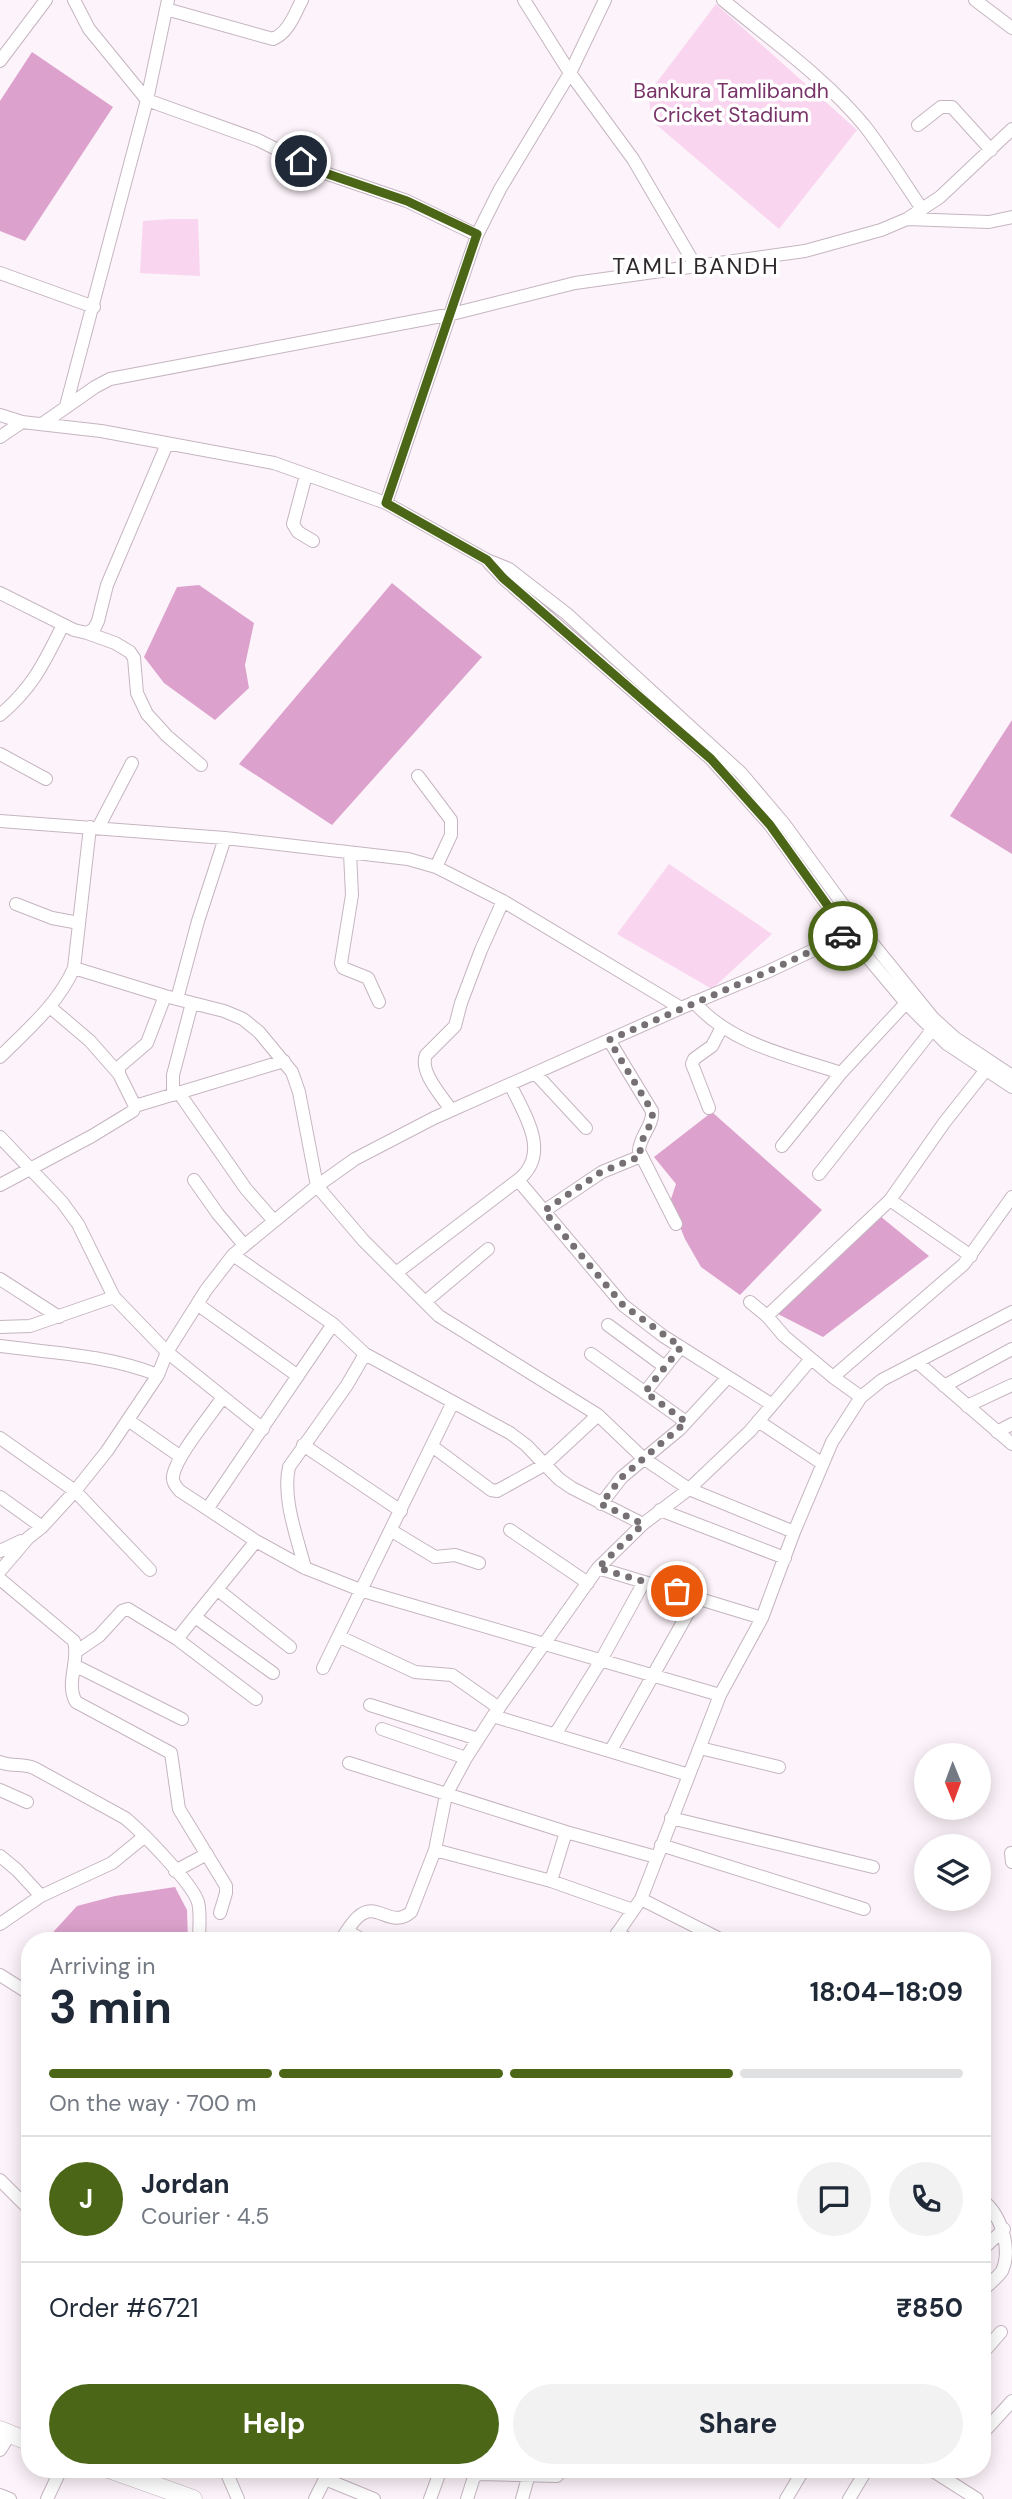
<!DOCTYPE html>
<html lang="en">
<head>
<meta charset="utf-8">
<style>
  body { margin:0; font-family:"DM Sans",sans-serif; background:#f2f2f3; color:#1f2937; height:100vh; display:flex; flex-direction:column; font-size:26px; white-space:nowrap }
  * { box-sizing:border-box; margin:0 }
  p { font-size:23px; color:#747a83 }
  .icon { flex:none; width:38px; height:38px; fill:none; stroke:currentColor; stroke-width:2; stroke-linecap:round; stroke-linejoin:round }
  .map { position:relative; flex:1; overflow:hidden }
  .panel { position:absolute; left:21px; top:1932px; width:970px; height:546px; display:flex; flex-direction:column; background:#fff; border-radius:28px; box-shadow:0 4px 18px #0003 }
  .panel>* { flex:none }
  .needle { width:46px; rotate:179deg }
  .tools { position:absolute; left:914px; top:1743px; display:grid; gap:14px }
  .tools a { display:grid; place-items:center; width:77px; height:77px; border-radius:50%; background:#fff; box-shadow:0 4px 18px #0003; font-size:35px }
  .pin { position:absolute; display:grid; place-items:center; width:60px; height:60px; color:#fff; margin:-30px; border:4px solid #fff; border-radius:50%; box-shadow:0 2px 7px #0007 }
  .courier { position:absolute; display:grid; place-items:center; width:70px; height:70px; margin:-35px; border:5px solid #4c6618; border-radius:50%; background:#fff; color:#222; box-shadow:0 2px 9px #0007 }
  .head em { font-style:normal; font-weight:700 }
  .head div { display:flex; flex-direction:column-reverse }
  .head { display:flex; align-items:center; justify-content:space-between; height:119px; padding:0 28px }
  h1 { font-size:46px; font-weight:700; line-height:52px }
  .bar { display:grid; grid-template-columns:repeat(4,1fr); gap:10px 7px; align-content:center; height:84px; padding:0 28px }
  .bar i { height:9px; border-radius:5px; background:#e0e1e3 }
  .bar .selected { background:#4c6618 }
  .bar p { grid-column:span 4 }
  .line { display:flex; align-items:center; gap:18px; padding:0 28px; border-top:2px solid #e0e1e3 }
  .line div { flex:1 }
  .round { display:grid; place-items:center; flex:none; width:74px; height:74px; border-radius:37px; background:#f2f2f3 }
  .action { display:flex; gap:14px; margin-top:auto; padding:14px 28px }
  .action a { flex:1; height:80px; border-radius:42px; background:#4c6618; color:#fff; font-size:28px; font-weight:700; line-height:80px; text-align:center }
  .action a+a { background:#f2f2f3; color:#1f2937 }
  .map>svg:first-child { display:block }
</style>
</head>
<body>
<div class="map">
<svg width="1012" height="2499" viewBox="0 0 1012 2499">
  <rect width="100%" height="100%" fill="#fdf3fa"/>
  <path fill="#fad5ef" d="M716,4L857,130L779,229L652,121L648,94Z
    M170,219H198L200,276L140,273L143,221Z
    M669,864L772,934L712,989L617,934Z"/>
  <path fill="#dca2cd" d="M32,52L113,107L25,241L0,231V101Z
    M392,583L482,657L332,825L239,764Z
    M199,585L254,623L245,665L249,688L215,720L164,683L144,657L177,587Z
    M1012,720V854L950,816Z
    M712,1112L822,1210L740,1295L701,1267L685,1239L670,1202L676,1184L654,1157Z
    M880,1216L929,1256L823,1337L776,1313Z
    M175,1887L187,1910L188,1941H45L77,1906L115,1896Z"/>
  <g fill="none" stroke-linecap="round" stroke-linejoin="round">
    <g stroke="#c5b5c0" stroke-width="14">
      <path id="minor" d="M74,0L89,29L147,100L258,140L322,172L407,201L477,235
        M524,0L570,73L633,159L695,265
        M723,0C771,40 824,77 864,125C885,152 903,181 922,209
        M975,0L1012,28
        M166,9L273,39C289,32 294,15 302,0
        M0,61L46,0
        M918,125L941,107H952L991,150
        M907,219L989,222L1012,217
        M0,273L94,307
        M66,406L147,100L168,0
        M0,415L22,422L101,431L274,463L386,503L487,560L509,569L567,614L741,773L785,825L860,928L933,1018L955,1038L1012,1076
        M42,424L95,387L110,379L452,314L575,283L805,251L881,230L907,219L940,197L1012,129
        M0,437L22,422
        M306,475L293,524L298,532L313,541
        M386,503L477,235L500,189L570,73L605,0
        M489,563L503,578L711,759L770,825L848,934L906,1003L947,1044L1012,1087
        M0,593L74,630L87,633L94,629L98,621L107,585L167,444
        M87,633L115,643L130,652L134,658L137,693L147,714L167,736L201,765
        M0,715C33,687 44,663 63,625
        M0,754L46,779
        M418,776L451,820V835L436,867
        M0,821L225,838L408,859L436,867L503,901L681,1008
        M98,828L132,763
        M350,853L352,895L341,963L343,968L368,978L379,1002
        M16,904L52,918L79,923
        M74,968L165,996L224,1011L243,1019L259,1032L292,1072L299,1092L317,1186L363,1240L439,1316L598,1415L643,1458L689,1489L794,1532
        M177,999L198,921L225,838
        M694,1002C730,1044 790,1056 841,1073
        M50,1007L90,1041L119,1074
        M609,1040L652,1111C654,1125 639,1137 639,1151L676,1224
        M0,1057C28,1029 58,1004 74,968L90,827
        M535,1073L586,1128
        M179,1093L246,1189L274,1221
        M173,1095V1075L192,1003
        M135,1106L284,1061
        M709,1108L692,1064L694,1059L712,1046L722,1027
        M451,1110C442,1096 419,1072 426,1055L455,1026L461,1003L481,950L503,901
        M0,1137L62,1202L78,1224L114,1297L167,1352L263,1429
        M782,1146L841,1073L906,1003
        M819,1174L932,1030
        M194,1180L218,1214L244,1245
        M518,1180L623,1305L663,1336L771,1404
        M0,1185L92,1136L133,1111L135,1106L119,1074V1067L147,1043L165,996
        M890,1200L971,1256
        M544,1211L602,1172L641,1156
        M233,1255L333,1324L365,1354L453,1402L323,1668
        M396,1273L518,1180C552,1153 524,1114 510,1084
        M0,1279L59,1317
        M425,1302L488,1249
        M750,1302L767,1316L784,1336L833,1377
        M197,1304L298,1376
        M767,1316L890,1200L944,1123L989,1066
        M608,1325L665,1367
        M0,1327L30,1326L114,1297
        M0,1346C53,1353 107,1355 158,1375
        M591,1354L686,1422
        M917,1362L1012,1444
        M944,1386L1012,1349
        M645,1392L681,1347
        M223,1397C211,1415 176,1456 173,1476C172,1482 176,1487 180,1491L256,1541L305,1568L363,1591L720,1695
        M861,1397L833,1377L964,1264L1012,1197
        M453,1402L510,1433L526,1445L559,1479L572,1488L643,1524
        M967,1406L1012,1385
        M128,1420L181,1457
        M758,1421L823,1464
        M997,1432L1012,1424
        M0,1438L75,1491L150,1570
        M303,1445L401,1511
        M432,1446L491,1490L497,1491L544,1465L598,1415
        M0,1497L42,1527
        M601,1504L622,1477L680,1429L728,1377
        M208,1508L333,1324
        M660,1510L785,1558
        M510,1530L588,1583
        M392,1531L435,1557L455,1555L479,1563
        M0,1551L21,1541
        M305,1568C297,1537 282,1498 289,1467L347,1385L365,1354
        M598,1568L762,1618
        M0,1571L28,1538L42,1527L75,1491L107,1451L158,1375L167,1352L206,1290L233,1255L317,1186L355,1159L434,1118L681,1008L767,972L860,928
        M0,1579L74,1641C80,1661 65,1683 76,1702L171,1753L179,1809L226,1886V1893L220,1913
        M218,1590L290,1647
        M195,1617L273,1673
        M340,1637L415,1672L452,1675L499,1708
        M177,1639L256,1541
        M77,1651L99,1636L122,1611L128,1609L177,1639L256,1699
        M74,1665L182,1719
        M370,1705L478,1739
        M493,1716L689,1775
        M382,1729L466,1758
        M556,1733L600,1662L644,1582
        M700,1748L779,1767
        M611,1750L697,1597
        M0,1762C12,1767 23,1763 34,1768L125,1818C142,1832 192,1883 198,1902C201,1913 199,1929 199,1941
        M349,1763L566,1832L656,1857
        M0,1790L27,1802
        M671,1818L873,1867
        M661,1845L864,1909
        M435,1850L446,1795L466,1758L493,1716L598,1568L643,1524L689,1489L750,1431L811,1359
        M1011,1853L1012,1862
        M0,1856L17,1870L41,1896
        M175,1871L207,1854
        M551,1881L566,1832
        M641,1899L724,1941
        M0,1924L41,1896L112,1863L145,1836
        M347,1931L365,1941
        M617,1933L633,1941
        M340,1941C346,1933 351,1923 358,1917C377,1899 390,1930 411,1912L435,1850L551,1881L633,1910
        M612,1941L641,1899L720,1695L762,1618L794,1532L832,1442L861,1397L882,1380L1012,1312
        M0,1975L30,1994
        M0,2180L30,2210
        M982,2200C1001,2214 1012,2249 1002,2271C997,2278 988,2285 982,2291
        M982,2250L1004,2229
        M982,2354L1001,2332
        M982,2434L1012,2401
        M0,2450L10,2434
        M225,2469L238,2499
        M930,2469L977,2499
        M325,2479L374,2499
        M0,2495L10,2499
        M47,2499L61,2469
        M315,2499L330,2469
        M430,2499L441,2469
        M467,2499L474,2477L479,2474L557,2476
        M522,2499L529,2474
        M786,2499L804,2469
        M849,2499L867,2469"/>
    </g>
    <g stroke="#c5b5c0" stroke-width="19">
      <path id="highway" d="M0,2430L30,2442
        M109,2469L193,2499"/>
    </g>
    <use href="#minor" stroke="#fff" stroke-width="12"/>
    <use href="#highway" stroke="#fff" stroke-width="18"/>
  </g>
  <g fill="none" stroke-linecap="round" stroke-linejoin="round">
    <path stroke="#766f74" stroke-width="7" stroke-dasharray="0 12.6" d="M677,1591L598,1568L643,1524L601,1504L622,1477L686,1422L645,1392L681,1347L623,1305L544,1211L601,1172L641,1156C636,1139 655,1127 652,1111L609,1040L767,972L843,936"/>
    <path stroke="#4c6618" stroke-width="9" d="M301,161L322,172L407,201L477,234L386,503L487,560L503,578L711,759L770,825L848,934L843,936"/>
  </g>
  <g text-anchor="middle" stroke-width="7" stroke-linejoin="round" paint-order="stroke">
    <g font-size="21" fill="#783369" stroke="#fff">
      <text x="731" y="98">Bankura Tamlibandh<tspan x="731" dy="24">Cricket Stadium</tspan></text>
    </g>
    <g font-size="23" letter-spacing="2" fill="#2e282c" stroke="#fff">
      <text x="696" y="274">TAMLI BANDH</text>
    </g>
  </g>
</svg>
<div class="tools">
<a><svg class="needle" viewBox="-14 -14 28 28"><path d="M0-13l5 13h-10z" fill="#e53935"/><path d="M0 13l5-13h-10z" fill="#747a83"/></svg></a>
<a><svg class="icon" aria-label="layers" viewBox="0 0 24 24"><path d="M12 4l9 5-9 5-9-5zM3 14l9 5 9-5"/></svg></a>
</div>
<div class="pin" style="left:677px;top:1591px;background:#ea580c"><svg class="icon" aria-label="bag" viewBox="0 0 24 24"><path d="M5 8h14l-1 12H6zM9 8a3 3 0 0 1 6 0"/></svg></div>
<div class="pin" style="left:301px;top:161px;background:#1f2937"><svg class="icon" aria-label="home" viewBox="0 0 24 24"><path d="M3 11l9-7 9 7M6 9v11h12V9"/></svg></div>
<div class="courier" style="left:843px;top:936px"><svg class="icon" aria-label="car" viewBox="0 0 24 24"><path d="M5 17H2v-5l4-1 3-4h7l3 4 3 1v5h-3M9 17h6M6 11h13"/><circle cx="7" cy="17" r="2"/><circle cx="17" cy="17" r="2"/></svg></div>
<section class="panel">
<div class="head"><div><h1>3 min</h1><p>Arriving in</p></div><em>18:04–18:09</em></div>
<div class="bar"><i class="selected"></i><i class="selected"></i><i class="selected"></i><i></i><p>On the way · 700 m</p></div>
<div class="line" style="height:126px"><b class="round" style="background:#4c6618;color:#fff">J</b><div><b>Jordan</b><p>Courier · 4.5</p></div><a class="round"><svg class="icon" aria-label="chat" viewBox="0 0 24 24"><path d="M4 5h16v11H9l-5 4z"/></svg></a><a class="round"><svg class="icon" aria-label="phone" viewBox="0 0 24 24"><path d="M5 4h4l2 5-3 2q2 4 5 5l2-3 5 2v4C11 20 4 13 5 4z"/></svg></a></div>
<div class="line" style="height:91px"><div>Order #6721</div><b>₹850</b></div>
<div class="action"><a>Help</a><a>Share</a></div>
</section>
</div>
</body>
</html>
